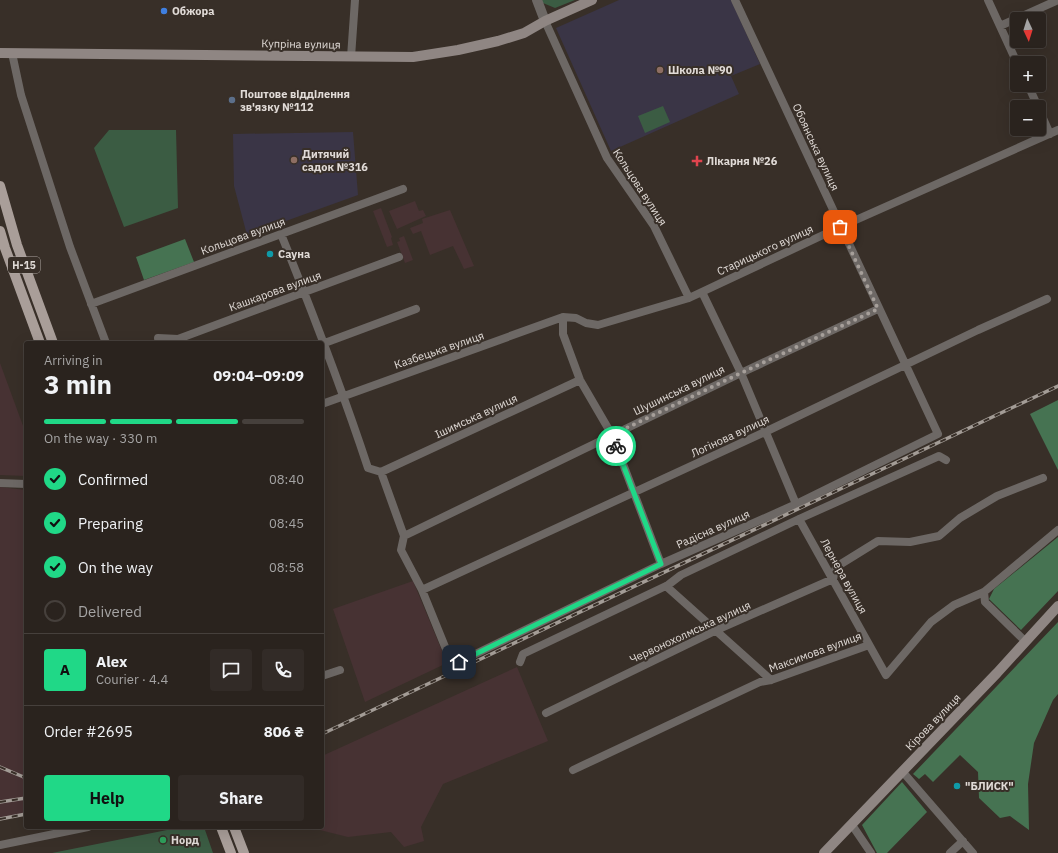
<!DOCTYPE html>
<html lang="en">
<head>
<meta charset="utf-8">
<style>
  body { margin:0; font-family:"IBM Plex Sans",sans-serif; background:#322b27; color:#f1f3f6; height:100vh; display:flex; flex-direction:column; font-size:15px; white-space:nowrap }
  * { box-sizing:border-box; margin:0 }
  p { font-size:13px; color:#a5a4a4 }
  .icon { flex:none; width:22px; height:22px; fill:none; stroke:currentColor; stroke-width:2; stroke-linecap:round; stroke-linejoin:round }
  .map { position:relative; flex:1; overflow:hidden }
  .side { position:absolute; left:24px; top:341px; width:300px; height:488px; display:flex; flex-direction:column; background:#2a231e; border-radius:4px; box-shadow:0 4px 16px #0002,0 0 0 1px #46403c }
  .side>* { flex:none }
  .needle { width:26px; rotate:176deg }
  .controls { position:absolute; left:1010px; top:12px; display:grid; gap:8px }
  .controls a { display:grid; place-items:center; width:36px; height:36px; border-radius:4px; background:#2a231e; box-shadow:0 4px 16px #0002,0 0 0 1px #46403c; font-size:20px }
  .pin { position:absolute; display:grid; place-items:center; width:34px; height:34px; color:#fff; margin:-17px; border-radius:8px; box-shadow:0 2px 6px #0006 }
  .courier { position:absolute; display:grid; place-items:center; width:40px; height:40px; margin:-20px; border:3px solid #20d887; border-radius:50%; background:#fff; color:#222; box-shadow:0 1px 5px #0007 }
  .overview em { font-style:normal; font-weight:800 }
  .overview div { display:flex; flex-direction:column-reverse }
  .overview { display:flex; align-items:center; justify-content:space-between; height:68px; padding:0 20px }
  h1 { font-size:26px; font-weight:800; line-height:30px }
  .bar { display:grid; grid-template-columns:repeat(4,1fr); gap:6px 4px; align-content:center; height:48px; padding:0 20px }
  .bar i { height:5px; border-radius:3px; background:#46403c }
  .bar .selected { background:#20d887 }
  .bar p { grid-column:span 4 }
  .line { display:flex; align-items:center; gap:10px; padding:0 20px; border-top:1px solid #46403c }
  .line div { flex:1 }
  .round { display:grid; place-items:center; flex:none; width:42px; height:42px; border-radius:4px; background:#322b27 }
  ol { padding:0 20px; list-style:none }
  li { display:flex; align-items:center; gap:12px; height:44px }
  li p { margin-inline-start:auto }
  li .icon { padding:4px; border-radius:50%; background:#20d887; color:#111; stroke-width:4 }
  li:last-child { color:#a5a4a4 }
  li i { width:22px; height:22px; border:2px solid #46403c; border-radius:50% }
  .action { display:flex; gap:8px; margin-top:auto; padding:8px 20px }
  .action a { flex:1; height:46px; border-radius:4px; background:#20d887; color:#111; font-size:16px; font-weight:800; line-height:46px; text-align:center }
  .action a+a { background:#322b27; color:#f1f3f6 }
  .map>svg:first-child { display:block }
</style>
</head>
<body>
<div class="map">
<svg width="1058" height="853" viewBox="0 0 1058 853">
  <rect width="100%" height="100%" fill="#382f28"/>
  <path fill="#473233" d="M415,201L419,211L423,210L426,216L397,229L389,211Z
    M381,208L392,237L391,238L393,245L387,247L373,211Z
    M450,210L474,266L464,269L453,246L430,255L421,231L413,234L410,228L423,223L422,219Z
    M404,236L413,260L405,263L397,242L400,241L399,238Z
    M0,363L26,434V476L0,475Z
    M0,487L26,490V813L0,818Z
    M413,581L447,663L365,702L333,609Z
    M517,667L548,741L443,784L421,827L424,841L404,847L391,832L348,837L308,827H322V756Z"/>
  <path fill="#3a3546" d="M619,0H731L760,64L731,76L739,94L611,151L556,28Z
    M353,132L358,195L247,235L234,186L233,134Z"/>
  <path fill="#3b5c43" d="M540,0H575L555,8L543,3Z
    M663,106L670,122L645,133L638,116Z
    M109,130H176L178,208L124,227L94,148Z
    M182,827H204L213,853H52Z"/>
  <path fill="#467352" d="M185,239L194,262L144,280L136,257Z
    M1058,400V470L1030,414Z
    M1058,537V591L1021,630L989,599L994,589Z
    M1058,622V694L1053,700L1034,743L1028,784L1029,830L1010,816L1000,818L979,798L978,772L960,755L933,782L925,774L919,779L913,774Z
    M902,782L927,812L887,853H877L862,825Z"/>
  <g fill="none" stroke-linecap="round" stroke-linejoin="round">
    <path stroke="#6d6865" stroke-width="8" d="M988,0L1017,63
      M545,21L607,158L654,226L689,298
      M1000,26L1058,0
      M12,53L21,95L70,247L106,343
      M351,57L355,0
      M1028,85L1038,107
      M1039,109L1050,134
      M281,234C312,311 342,389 368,468L381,472L404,536L401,550L422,590L450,659L453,662H459L661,564L792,506L938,434L735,0
      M702,292L741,373L796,504L792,506
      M91,304L403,189
      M563,317V334L580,380L612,435L661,564
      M158,338L178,339L399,257
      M322,344L416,309
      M322,404L563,317L576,318L586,323L598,325L689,298L840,227L1058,130
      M381,472L580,380
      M0,483L26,484
      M799,519L886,675L931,622L954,605L984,592L1058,530
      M404,536L741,373L878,309
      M666,586L771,680
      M422,590L765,432L978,330L1047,299
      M984,592L985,602L1025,641
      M520,662L523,654L668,585L681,575L799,519L939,456L946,460
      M322,676L340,670
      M546,713L721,628L833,579L836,567L878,541L910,542L939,536L960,518L997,496L1043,478
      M573,770L760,682L771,680L869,645
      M902,771L973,853
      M852,825L871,853
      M0,845L88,827
      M950,853L963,841"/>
    <path stroke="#6d6865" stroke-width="10" d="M537,0L545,21"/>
    <path stroke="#8f8683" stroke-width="10" d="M0,53L413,57L458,50L498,41L524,33L545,21L592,0
      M824,853L997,673L1058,606"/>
    <path stroke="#a99e99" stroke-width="10" d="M0,186L17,245L53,343
      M0,231L5,248L40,343
      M221,827L231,853
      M234,827L244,853"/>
    <g stroke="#a39c96" stroke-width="3.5">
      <path id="rail" d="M322,734L1058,386
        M0,767L26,778
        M0,802L26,798
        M0,819L26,814"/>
    </g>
    <use href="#rail" stroke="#382f28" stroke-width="2" stroke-dasharray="6" stroke-linecap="butt"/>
  </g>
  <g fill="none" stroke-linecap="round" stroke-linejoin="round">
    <path stroke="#a69f9a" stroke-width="4" stroke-dasharray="0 7.2" d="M616,446L612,435L741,373L878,309L840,227"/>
    <path stroke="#20d887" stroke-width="5" d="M459,662L661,564L616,446"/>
  </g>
  <circle fill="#3f7fe0" stroke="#382f28" stroke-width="1.5" cx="164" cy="11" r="4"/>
  <g fill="#8d6e63" stroke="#382f28" stroke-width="1.5">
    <circle cx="660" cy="70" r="4"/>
    <circle cx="294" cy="160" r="4"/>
  </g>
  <circle fill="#5c6f8a" stroke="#382f28" stroke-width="1.5" cx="232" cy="100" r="4"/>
  <path fill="#e0444e" stroke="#382f28" stroke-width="1.5" d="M695 155h4v4h4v4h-4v4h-4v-4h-4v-4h4z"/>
  <g fill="#0f9aa8" stroke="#382f28" stroke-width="1.5">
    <circle cx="270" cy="254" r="4"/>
    <circle cx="957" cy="786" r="4"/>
  </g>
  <circle fill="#2e9e5b" stroke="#382f28" stroke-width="1.5" cx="163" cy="840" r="4"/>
  <g text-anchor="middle" stroke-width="4" stroke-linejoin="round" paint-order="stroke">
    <rect fill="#382f28" stroke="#aea7a2" stroke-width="1" x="8" y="257" width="32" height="16" rx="3"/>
    <g font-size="10" font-weight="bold" fill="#e1dbd7">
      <text x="24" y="269">Н-15</text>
    </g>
    <g font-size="11" font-weight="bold" fill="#e1dbd7" stroke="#382f28" text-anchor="start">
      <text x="172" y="15">Обжора</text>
      <text x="668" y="74">Школа №90</text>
      <text x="240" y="98">Поштове відділення<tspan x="240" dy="13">зв'язку №112</tspan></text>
      <text x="302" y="158">Дитячий<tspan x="302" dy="13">садок №316</tspan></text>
      <text x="706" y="165">Лікарня №26</text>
      <text x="278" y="258">Сауна</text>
      <text x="965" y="790">"БЛИСК"</text>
      <text x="171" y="844">Норд</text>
    </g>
    <g font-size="11" fill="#e1dbd7" stroke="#382f28">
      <text transform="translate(301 44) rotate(1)" y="4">Купріна вулиця</text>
      <text transform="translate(816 147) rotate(65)" y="4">Обоянська вулиця</text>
      <text transform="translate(640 187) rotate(57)" y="4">Кольцова вулиця</text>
      <text transform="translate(243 236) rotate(-20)" y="4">Кольцова вулиця</text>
      <text transform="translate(765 250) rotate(-25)" y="4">Старицького вулиця</text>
      <text transform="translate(275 291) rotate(-20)" y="4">Кашкарова вулиця</text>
      <text transform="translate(439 350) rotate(-19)" y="4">Казбецька вулиця</text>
      <text transform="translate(679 390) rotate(-26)" y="4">Шушинська вулиця</text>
      <text transform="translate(476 416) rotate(-25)" y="4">Ішимська вулиця</text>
      <text transform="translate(730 436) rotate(-25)" y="4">Логінова вулиця</text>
      <text transform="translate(713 529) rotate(-24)" y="4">Радісна вулиця</text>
      <text transform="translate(844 576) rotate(61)" y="4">Лернера вулиця</text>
      <text transform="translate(690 632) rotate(-25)" y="4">Червонохолмська вулиця</text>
      <text transform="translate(815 652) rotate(-20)" y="4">Максимова вулиця</text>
      <text transform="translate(933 722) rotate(-46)" y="4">Кірова вулиця</text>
    </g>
  </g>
</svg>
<div class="controls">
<a><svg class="needle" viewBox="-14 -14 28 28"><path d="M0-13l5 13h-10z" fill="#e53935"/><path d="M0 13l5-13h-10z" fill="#a5a4a4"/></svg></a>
<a>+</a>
<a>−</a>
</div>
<div class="pin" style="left:840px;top:227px;background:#ea580c"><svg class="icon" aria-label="bag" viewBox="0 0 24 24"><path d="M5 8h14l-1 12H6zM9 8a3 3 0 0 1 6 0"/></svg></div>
<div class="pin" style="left:459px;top:662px;background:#1f2937"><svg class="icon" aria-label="home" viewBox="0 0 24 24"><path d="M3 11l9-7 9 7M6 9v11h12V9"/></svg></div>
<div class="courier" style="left:616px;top:446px"><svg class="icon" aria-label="bike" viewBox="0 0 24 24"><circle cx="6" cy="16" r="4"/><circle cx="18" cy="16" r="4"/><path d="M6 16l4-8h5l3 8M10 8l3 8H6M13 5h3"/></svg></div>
<section class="side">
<div class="overview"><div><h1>3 min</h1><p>Arriving in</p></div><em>09:04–09:09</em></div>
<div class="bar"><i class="selected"></i><i class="selected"></i><i class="selected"></i><i></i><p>On the way · 330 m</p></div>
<ol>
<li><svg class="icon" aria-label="check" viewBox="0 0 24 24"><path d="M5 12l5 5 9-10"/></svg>Confirmed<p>08:40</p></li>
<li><svg class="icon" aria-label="check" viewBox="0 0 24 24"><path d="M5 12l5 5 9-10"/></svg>Preparing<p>08:45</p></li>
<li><svg class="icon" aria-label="check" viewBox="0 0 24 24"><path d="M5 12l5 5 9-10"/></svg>On the way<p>08:58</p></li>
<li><i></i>Delivered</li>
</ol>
<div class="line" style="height:72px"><b class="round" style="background:#20d887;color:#111">A</b><div><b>Alex</b><p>Courier · 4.4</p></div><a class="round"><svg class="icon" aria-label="chat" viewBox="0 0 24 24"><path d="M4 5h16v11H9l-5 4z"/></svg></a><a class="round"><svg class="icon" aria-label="phone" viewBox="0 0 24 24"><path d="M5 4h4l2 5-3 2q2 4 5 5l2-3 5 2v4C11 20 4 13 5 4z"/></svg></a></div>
<div class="line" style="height:52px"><div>Order #2695</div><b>806 ₴</b></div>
<div class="action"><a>Help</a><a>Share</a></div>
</section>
</div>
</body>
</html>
